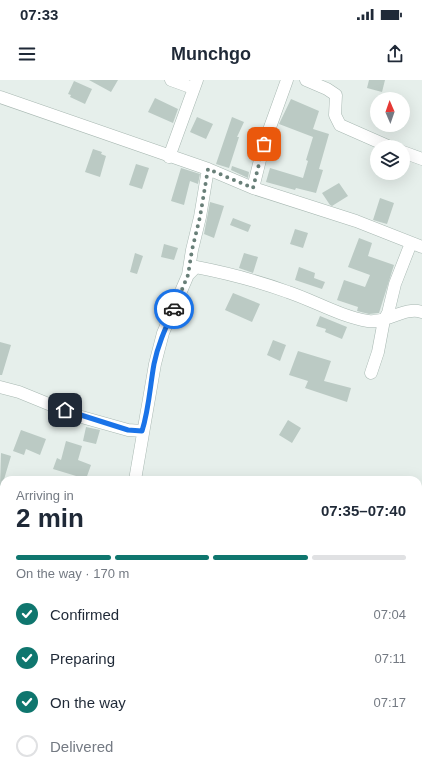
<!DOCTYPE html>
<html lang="en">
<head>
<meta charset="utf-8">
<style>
  body { margin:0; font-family:Arial,sans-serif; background:#f6f6f7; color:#1f2937; height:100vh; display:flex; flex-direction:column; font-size:15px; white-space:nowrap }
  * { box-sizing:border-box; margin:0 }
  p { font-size:13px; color:#747a83 }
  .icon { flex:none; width:22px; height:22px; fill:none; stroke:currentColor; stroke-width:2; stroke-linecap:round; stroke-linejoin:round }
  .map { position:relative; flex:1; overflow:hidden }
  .side { position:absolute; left:0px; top:396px; width:422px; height:300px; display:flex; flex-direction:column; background:#fff; border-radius:12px 12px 0 0; box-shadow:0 4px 16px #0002 }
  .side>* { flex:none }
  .needle { width:26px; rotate:358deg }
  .controls { position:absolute; left:370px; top:12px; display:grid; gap:8px }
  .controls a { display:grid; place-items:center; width:40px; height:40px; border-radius:50%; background:#fff; box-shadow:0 4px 16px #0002; font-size:20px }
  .pin { position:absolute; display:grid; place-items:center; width:34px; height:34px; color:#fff; margin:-17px; border-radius:8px; box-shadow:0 2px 6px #0006 }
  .courier { position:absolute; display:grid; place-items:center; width:40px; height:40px; margin:-20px; border:3px solid #1a73e8; border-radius:50%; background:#fff; color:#222; box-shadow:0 1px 5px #0007 }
  .overview em { font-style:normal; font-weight:700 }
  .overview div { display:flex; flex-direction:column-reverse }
  .overview { display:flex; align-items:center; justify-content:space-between; height:68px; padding:0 16px }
  h1 { font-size:26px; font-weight:700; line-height:30px }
  .bar { display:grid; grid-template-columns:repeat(4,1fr); gap:6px 4px; align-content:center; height:48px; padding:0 16px }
  .bar i { height:5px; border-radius:3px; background:#e0e1e3 }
  .bar .active { background:#0f766e }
  .bar p { grid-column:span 4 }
  ol { padding:0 16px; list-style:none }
  li { display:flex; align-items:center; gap:12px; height:44px }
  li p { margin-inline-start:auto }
  li .icon { padding:4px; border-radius:50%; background:#0f766e; color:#fff; stroke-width:4 }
  li:last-child { color:#747a83 }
  li i { width:22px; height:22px; border:2px solid #e0e1e3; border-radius:50% }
  .status { display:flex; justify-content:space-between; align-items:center; height:28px; padding:0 20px; background:#fff; direction:ltr }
  .status svg { height:11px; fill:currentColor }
  header { display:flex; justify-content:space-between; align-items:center; height:52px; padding:0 16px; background:#fff; font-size:18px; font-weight:700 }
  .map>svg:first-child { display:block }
</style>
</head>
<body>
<div class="status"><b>07:33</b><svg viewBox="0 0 49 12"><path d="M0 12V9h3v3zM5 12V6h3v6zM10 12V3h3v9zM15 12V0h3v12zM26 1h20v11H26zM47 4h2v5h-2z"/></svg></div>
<header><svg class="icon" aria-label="menu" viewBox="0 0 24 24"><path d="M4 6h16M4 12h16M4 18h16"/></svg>Munchgo<svg class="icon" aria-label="share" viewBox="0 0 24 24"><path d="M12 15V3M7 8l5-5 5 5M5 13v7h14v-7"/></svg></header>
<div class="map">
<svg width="422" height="696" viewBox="0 0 422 696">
  <rect width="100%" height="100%" fill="#e6efeb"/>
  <path fill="#bbcac4" d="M89,0H118L111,12Z
    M369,0H385L382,12L367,8Z
    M74,1L92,9L85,24L70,17L71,15L68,14Z
    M155,18L178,29L173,43L148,32Z
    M291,19L319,31L313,49L329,54L319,89L323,90L316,113L296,108L295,110L266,102L270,88L303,98L308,81L306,80L313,57L279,44Z
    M197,37L213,44L206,59L190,52Z
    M232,37L244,42L237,57H239L229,88L216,84Z
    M93,69L102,72L101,74L106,76L100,97L85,92Z
    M136,84L149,88L142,109L129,105Z
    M232,86L249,92L248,98L231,90Z
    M181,88L200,94L198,104L190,101L184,125L171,121Z
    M339,103L348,116L332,126L330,125L322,113Z
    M380,118L394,123L387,144L373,140Z
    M210,122L224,126L214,158L204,154Z
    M233,138L251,145L248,152L230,145Z
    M295,149L308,153L303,168L290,164Z
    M359,158L372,163L368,176L394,185L379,233L369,234L357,231L358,227L337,220L344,200L365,207L370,195L348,187Z
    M164,164L178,168L174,180L161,177Z
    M135,173L143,176L137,194L130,192Z
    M244,173L258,177L253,193L239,188Z
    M299,187L315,193L314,198L325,202L322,209L295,200Z
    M233,213L260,224L252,242L225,230Z
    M320,236L347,247L342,259L325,252L326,249L316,246Z
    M273,260L286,265L280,281L267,275Z
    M0,262L11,265L2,295H0Z
    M298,271L331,281L324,301L351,308L347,322L305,308L308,301L289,295Z
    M288,340L301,348L292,363L279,355Z
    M86,347L100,350L96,364L83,361Z
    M21,350L46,359L40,375L26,369L24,375L13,371Z
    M66,361L82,366L78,380L91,385L86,399L53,389L57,378L61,380Z
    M1,373L11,376L2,406H0Z"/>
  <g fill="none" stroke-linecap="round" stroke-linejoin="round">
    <g stroke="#a8b8b2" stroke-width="13">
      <path id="minor" d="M171,0L193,8
        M306,0L327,9L336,15L335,35L340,45L390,67
        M0,17L208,89L253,108L356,141L422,167
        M403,72L422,79
        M169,77L197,0
        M253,108L264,64L287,0
        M188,195L196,187C227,193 258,201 288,212C315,221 339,236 368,241C386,244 405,226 422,232
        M371,293L378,272L384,240L388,233L395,204L411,163
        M0,307L19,312L78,336L128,350L142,351
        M135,400L155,284L163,253L188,195L192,170L200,137L208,89
        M418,642L422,638
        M367,696L370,692"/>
    </g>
    <use href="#minor" stroke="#fff" stroke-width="12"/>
  </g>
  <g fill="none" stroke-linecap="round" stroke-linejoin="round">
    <path stroke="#687f78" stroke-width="4" stroke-dasharray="0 7.2" d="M174,229L188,195L192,170L200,137L208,89L253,108L264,64"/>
    <path stroke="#1a73e8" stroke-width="5" d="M65,330L128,350L142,351C149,329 150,306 154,284C158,264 166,247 174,229"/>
  </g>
</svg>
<div class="controls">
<a><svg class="needle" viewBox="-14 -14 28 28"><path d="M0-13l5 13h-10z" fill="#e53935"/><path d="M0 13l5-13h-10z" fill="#747a83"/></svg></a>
<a><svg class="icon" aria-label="layers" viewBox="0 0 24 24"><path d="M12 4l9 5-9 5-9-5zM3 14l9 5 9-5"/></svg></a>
</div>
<div class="pin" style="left:264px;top:64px;background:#ea580c"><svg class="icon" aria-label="bag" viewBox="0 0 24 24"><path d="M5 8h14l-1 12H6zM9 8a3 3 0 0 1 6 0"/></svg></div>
<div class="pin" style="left:65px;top:330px;background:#1f2937"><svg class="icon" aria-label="home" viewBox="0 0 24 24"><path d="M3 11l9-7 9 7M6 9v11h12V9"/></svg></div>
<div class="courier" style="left:174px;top:229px"><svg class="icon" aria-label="car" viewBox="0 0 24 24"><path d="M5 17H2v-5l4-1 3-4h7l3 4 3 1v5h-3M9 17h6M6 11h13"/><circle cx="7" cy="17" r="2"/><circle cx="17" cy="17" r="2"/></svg></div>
<section class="side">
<div class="overview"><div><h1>2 min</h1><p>Arriving in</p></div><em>07:35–07:40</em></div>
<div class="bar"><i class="active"></i><i class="active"></i><i class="active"></i><i></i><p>On the way · 170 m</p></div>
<ol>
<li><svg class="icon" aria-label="check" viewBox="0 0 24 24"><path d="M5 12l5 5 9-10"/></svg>Confirmed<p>07:04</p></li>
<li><svg class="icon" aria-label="check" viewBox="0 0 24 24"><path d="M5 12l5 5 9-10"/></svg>Preparing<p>07:11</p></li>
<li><svg class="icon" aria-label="check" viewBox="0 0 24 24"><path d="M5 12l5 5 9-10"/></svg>On the way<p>07:17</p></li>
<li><i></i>Delivered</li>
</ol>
</section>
</div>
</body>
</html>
